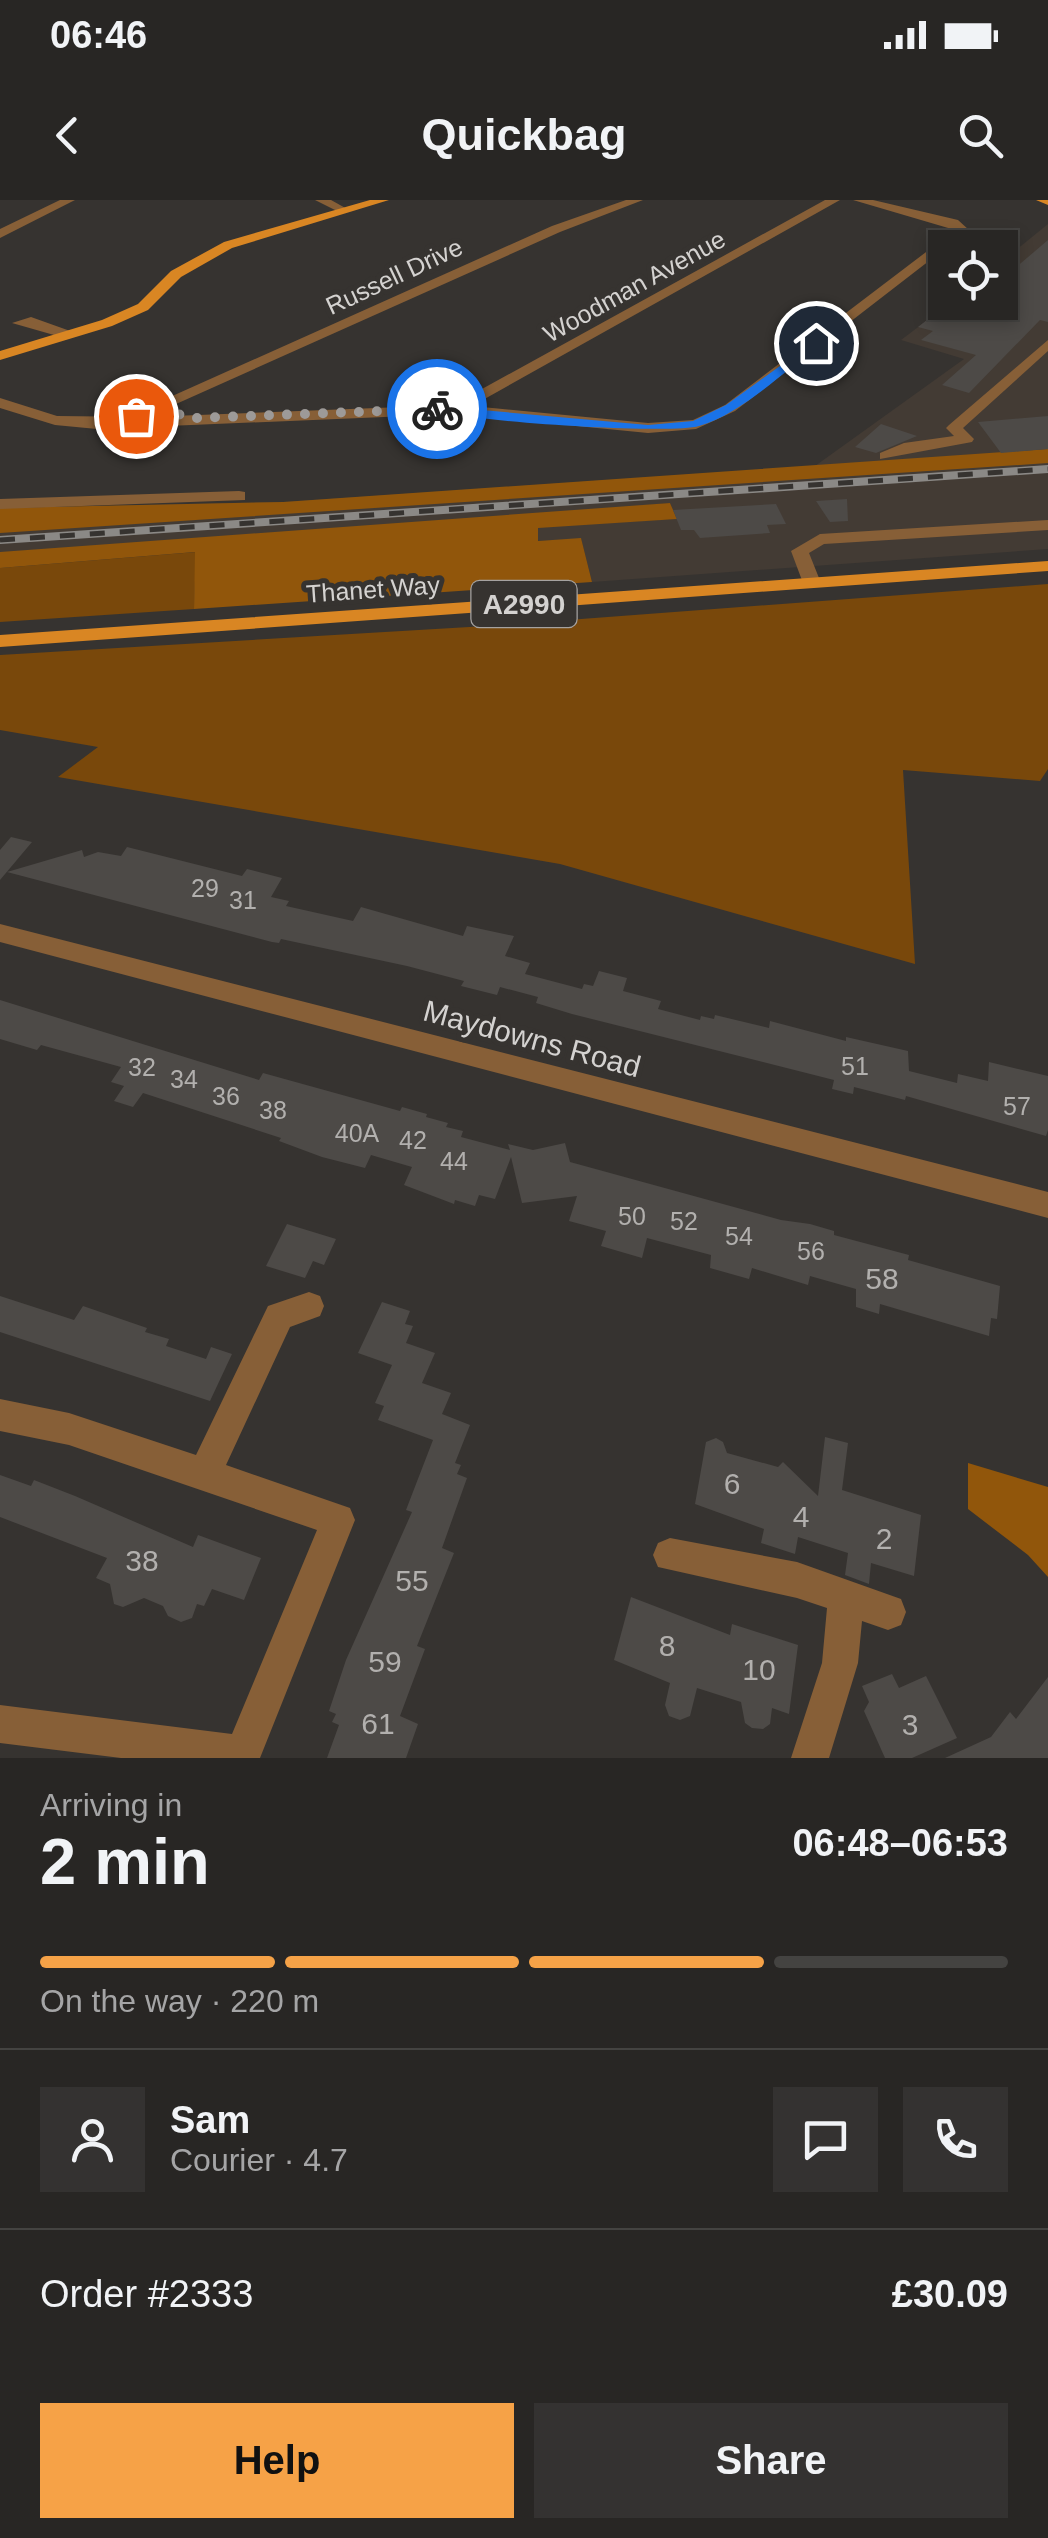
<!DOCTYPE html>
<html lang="en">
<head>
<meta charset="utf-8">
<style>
  body { margin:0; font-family:Helvetica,sans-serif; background:#343231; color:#f1f3f6; height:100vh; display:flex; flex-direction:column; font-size:38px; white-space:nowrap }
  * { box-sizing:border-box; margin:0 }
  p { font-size:32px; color:#a5a5a6 }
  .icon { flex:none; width:55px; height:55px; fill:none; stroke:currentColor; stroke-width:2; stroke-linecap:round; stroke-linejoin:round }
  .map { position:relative; height:1558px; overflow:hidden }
  .details { display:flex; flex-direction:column; background:#282624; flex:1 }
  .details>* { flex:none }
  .buttons { position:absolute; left:928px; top:30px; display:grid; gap:20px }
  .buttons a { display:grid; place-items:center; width:90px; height:90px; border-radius:0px; background:#282624; box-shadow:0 5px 15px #0003,0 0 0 2px #444341; font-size:50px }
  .pin { position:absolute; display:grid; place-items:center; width:85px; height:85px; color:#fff; margin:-42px; border:5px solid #fff; border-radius:50%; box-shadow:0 2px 10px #0007 }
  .courier { position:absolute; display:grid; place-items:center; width:100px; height:100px; margin:-50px; border:8px solid #1a73e8; border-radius:50%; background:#fff; color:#222; box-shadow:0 2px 12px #0007 }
  .headline em { font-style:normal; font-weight:800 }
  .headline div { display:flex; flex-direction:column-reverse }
  .headline { display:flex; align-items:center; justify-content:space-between; height:170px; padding:0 40px }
  h1 { font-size:65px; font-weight:800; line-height:75px }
  .bar { display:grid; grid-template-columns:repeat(4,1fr); gap:15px 10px; align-content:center; height:120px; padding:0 40px }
  .bar i { height:12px; border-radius:8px; background:#444341 }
  .bar .current { background:#f6a247 }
  .bar p { grid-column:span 4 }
  .line { display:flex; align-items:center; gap:25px; padding:0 40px; border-top:2px solid #444341 }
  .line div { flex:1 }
  .round { display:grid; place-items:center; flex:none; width:105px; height:105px; border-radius:0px; background:#343231 }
  .cta { display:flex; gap:20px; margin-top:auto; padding:20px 40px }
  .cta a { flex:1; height:115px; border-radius:0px; background:#f6a247; color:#111; font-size:40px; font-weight:800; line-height:115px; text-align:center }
  .cta a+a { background:#343231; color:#f1f3f6 }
  .status { display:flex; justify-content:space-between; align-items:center; height:70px; padding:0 50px; background:#282624; direction:ltr }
  .status svg { height:28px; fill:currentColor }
  header { display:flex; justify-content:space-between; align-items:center; height:130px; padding:0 40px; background:#282624; font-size:45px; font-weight:800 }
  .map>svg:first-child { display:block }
</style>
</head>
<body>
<div class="status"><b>06:46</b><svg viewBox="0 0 49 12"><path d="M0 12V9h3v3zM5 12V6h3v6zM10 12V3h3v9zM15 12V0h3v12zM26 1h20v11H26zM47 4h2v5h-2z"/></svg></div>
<header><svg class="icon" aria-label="back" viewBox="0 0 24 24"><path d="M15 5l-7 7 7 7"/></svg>Quickbag<svg class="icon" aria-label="search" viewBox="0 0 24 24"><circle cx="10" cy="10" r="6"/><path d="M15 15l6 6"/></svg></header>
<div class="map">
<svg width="1048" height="1558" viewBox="0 0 1048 1558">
  <rect width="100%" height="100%" fill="#363330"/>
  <path fill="#433b34" d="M1048,24V349L592,382L581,339L537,341V327L676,319L670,303L0,368V308L283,302L815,266L964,159L901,140L950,103L1000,102V63Z"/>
  <path fill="#79480b" d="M196,352L194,409L0,422V368Z
    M1048,384V569L1040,581L903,570L915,764L560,664L58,577L98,547L0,530V455L503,425Z"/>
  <path fill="#91560b" d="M1048,249V263L0,333V308L283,302Z
    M670,303L677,319L538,328V341L581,338L592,382L194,409L195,352L0,368V352Z
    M968,1263L1048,1287V1377L1028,1355L968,1309Z"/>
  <path fill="#4d4a47" d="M1048,40V122L1040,120L969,193L942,185L976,155L921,140L933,131L918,127L946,105L1000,102V81Z
    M1048,216V249L1001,253L978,222Z
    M881,224L917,236L876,253L855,247Z
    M847,299L848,321L830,322L816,301Z
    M776,304L786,324L767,325L770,333L700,338L694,330H681L673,310Z
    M11,637L32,642L0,680V650Z
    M127,647L242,676L247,669L282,678L271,697L289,701L286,706L353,721L361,707L463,736L467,726L514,736L505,756L530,763L525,774L582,789L584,784L593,786L599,771L627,778L623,791L661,801L658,809L700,820L701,816L714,819L715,815L769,828L770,821L846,841V837L908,851L909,871L957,883L958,874L988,881L989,862L1048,876V930L1046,936L906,896L905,900L854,887L853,894L832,889L834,880L572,814L536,803L538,797L500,787L497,795L461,786L464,781L407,766L281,739L279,743L272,742L7,672L82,650L84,657L98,652L121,656Z
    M0,800L259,880L263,873L400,911L402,907L427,914L426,917L448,923L446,927L463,931L461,937L510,950L508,944L533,950L565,943L570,962L781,1020L810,1024L834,1031V1035L909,1055L908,1060L1000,1086L997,1119L991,1118L989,1136L880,1104L879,1114L856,1107V1089L810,1076L808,1085L752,1068L749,1079L710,1068L711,1055L647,1038L642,1058L601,1046L606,1031L569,1021L577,996L522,1003L511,957L495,999L479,995L475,1006L455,1000L454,1004L404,985L412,967L371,955L365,968L322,957L279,941L281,938L143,893L133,907L114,901L124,886L111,882L121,867L41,845L37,850L0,839Z
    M287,1024L336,1039L324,1065L313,1061L305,1078L266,1066Z
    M0,1096L74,1120L83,1106L147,1128L145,1132L169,1139L166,1146L206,1159L211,1147L232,1154L210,1201L0,1132Z
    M382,1102L410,1111L405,1124L413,1126L406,1143L435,1153L422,1183L451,1193L442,1214L470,1225L455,1263L461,1265L457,1274L467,1278L442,1348L454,1353L417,1446L425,1449L400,1516L418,1524L406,1558H327L339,1525L332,1522L336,1514L329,1511L346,1460L412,1312L406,1310L433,1240L378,1220L384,1206L375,1203L392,1165L358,1153Z
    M825,1237L848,1243L842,1290L921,1315L914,1376L871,1363L869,1384L845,1375L848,1353L798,1337L795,1354L761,1343L764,1329L695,1304L706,1242L716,1238L723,1242L727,1253L778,1267L783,1262L818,1296Z
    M0,1275L31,1286L34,1280L75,1296L193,1347L198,1335L261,1358L244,1400L212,1389L204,1406L197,1404L192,1418L181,1422L168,1416L163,1406L144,1398L123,1407L114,1404L110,1384L96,1378L107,1358L0,1317Z
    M631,1397L730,1435L732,1424L798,1445L789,1514L772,1508L770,1524L763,1529L752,1528L745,1523L741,1502L697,1488L690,1516L680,1520L669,1516L665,1505L670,1483L614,1460Z
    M892,1474L899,1488L926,1476L957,1538L912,1558H885L864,1511L869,1502L862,1486Z
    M1048,1477V1558H945L991,1537L1010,1512L1016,1519Z"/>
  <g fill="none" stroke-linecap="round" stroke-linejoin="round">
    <path fill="#875f37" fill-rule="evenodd" d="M60,0H75L0,38V29Z
      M315,0H331L349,10L339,12Z
      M626,0H643L560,32L147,217L453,205L825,0H840L472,206L648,223L693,220L725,205L955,30L853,0H873L958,20L969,30L735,211L696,229L648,233L455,214L97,229L55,225L0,208V198L57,216L145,217L138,213L141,210L552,26Z
      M31,117L73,132L75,135L68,139L12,123Z
      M1048,140V151L963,228L974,239L972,242L880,259V253L904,243L954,236L946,228L949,225Z
      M239,291L245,292V300L0,309V299Z
      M1048,320V330L824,344L809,353L821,383L812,388L803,383L791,351L820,334Z
      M0,724L1048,992V1018L0,742Z
      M309,1092L320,1096L324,1106L320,1116L290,1127L226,1265L350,1308L355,1320L260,1558H121L0,1543V1505L232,1534L317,1330L69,1245L0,1231V1199L69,1213L196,1255L268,1106Z
      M670,1338L797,1362L901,1399L906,1412L901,1425L888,1430L862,1421L858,1463L829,1558H791L822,1463L827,1408L797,1398L658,1367L653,1355L658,1343Z"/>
    <path fill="#d98623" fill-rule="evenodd" d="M370,0H389L232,48L181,77L148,110L112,126L0,160V151L102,120L138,104L171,71L224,42Z
      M1036,0H1048V5Z
      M1048,361V371L0,447V435Z"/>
    <g stroke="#8b8986" stroke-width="8">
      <path id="rail" d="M0,340L1048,269"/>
    </g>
    <use href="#rail" stroke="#363330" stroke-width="5" stroke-dasharray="15" stroke-linecap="butt"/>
  </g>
  <path fill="#1a73e8" d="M816,140L819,145C783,172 743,213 699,226C670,235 456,221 432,209L437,206L648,225L693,221L726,205Z"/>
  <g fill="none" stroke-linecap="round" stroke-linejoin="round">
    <path stroke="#9d9a98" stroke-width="10" stroke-dasharray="0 18" d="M136,216L174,203L177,214L196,218L437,209"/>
  </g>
  <g text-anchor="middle" stroke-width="10" stroke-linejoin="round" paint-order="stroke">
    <g font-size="25" fill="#d4d2d0" stroke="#363330">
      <text transform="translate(394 76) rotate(-25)" y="9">Russell Drive</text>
      <text transform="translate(634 86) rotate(-29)" y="9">Woodman Avenue</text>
      <text transform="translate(373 389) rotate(-4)" y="9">Thanet Way</text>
    </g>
    <g font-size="25" fill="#b2b0ae">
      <text x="205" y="697">29</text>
      <text x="243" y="709">31</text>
      <text x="855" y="875">51</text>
      <text x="142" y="876">32</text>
      <text x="184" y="888">34</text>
      <text x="226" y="905">36</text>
      <text x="1017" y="915">57</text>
      <text x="273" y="919">38</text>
      <text x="357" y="942">40A</text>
      <text x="413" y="949">42</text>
      <text x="454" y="970">44</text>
      <text x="632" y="1025">50</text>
      <text x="684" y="1030">52</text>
      <text x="739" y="1045">54</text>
      <text x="811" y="1060">56</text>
    </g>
    <rect fill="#363330" stroke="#a5a2a0" stroke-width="2.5" x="471.5" y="381" width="105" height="46" rx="8"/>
    <g font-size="28" font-weight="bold" fill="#d4d2d0">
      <text x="524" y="414">A2990</text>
    </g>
    <g font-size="30" fill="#d4d2d0" stroke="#363330">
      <text transform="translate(532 839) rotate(15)" y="10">Maydowns Road</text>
    </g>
    <g font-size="30" fill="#b2b0ae">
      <text x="882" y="1089">58</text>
      <text x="732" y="1294">6</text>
      <text x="801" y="1327">4</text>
      <text x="884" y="1349">2</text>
      <text x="142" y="1371">38</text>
      <text x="412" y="1391">55</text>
      <text x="667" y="1456">8</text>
      <text x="385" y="1472">59</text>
      <text x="759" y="1480">10</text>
      <text x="378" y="1534">61</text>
      <text x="910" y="1535">3</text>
    </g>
  </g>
</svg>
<div class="buttons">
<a><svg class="icon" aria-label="locate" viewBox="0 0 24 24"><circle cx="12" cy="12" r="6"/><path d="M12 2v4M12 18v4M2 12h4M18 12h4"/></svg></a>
</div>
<div class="pin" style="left:136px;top:216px;background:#ea580c"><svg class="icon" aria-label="bag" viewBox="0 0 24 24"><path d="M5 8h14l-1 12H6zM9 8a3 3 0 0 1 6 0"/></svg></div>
<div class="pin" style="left:816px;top:143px;background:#1f2937"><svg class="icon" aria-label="home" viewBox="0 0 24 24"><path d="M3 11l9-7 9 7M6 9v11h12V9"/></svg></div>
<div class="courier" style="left:437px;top:209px"><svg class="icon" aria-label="bike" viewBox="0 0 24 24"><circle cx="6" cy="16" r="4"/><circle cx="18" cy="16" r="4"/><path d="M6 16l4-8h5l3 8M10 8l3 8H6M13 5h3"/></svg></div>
</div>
<section class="details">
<div class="headline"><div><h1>2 min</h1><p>Arriving in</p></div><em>06:48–06:53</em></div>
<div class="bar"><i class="current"></i><i class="current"></i><i class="current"></i><i></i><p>On the way · 220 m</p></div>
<div class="line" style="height:180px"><a class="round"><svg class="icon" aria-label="person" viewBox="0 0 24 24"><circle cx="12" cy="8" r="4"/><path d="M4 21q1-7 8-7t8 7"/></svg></a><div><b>Sam</b><p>Courier · 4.7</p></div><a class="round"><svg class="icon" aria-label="chat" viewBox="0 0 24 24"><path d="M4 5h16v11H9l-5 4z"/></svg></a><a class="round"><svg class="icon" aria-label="phone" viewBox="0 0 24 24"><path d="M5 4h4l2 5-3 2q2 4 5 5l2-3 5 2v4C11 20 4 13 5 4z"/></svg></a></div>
<div class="line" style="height:130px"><div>Order #2333</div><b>£30.09</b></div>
<div class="cta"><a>Help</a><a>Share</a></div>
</section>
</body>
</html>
